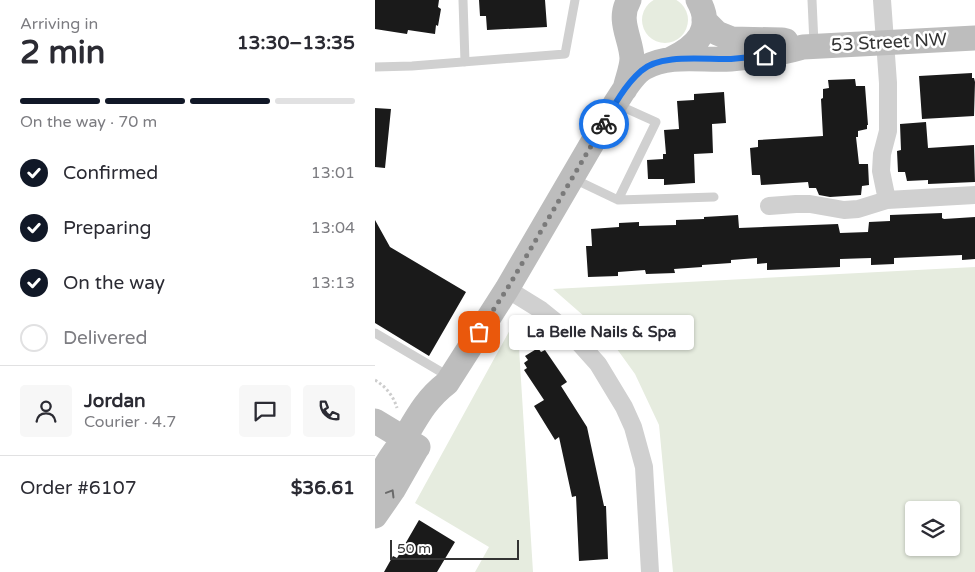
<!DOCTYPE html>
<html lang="en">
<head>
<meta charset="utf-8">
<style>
  body { margin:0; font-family:"Varela Round",sans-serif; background:#f7f7f7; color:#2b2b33; height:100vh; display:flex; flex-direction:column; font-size:19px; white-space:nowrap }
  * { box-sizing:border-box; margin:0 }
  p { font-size:16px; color:#7c7c81 }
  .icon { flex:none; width:28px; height:28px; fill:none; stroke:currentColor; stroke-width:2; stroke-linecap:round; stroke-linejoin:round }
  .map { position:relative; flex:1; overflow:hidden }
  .panel { display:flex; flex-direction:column; background:#fff; width:375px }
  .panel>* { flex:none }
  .fabs { position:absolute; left:530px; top:501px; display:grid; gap:10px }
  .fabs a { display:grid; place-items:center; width:55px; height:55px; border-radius:5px; background:#fff; box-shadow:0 1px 4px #0004; font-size:25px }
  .scale { position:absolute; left:15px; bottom:12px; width:129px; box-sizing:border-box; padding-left:5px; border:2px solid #333; border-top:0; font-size:14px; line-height:18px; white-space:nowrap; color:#333; -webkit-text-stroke:4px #fff; paint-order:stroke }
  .pin { position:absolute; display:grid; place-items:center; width:42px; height:42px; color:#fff; margin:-21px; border-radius:10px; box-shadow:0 2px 8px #0006 }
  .courier { position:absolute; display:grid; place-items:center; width:50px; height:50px; margin:-25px; border:4px solid #1a73e8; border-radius:50%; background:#fff; color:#222; box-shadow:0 1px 6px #0007 }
  .bubble { position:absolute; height:35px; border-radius:5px; background:#fff; box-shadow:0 1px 4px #0004; font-size:16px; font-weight:700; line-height:35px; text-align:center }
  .overview em { font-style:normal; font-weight:700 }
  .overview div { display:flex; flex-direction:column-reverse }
  .overview { display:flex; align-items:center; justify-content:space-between; height:85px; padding:0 20px }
  h1 { font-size:32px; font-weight:700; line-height:38px }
  .bar { display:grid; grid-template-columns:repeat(4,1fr); gap:8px 5px; align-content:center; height:60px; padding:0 20px }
  .bar i { height:6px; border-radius:4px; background:#e1e1e2 }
  .bar .active { background:#111827 }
  .bar p { grid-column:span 4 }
  .line { display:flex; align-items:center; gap:12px; padding:0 20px; border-top:1px solid #e1e1e2 }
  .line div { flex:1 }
  .round { display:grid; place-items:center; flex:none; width:52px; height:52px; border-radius:5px; background:#f7f7f7 }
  ol { padding:0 20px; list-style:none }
  li { display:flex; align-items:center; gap:15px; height:55px }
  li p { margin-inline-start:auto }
  li .icon { padding:5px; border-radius:50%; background:#111827; color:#fff; stroke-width:4 }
  li:last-child { color:#7c7c81 }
  li i { width:28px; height:28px; border:2px solid #e1e1e2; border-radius:50% }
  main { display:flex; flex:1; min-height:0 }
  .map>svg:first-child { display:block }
</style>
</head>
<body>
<main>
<section class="panel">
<div class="overview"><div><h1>2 min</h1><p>Arriving in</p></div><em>13:30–13:35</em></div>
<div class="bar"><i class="active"></i><i class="active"></i><i class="active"></i><i></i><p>On the way · 70 m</p></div>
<ol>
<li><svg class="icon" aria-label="check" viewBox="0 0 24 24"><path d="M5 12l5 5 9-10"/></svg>Confirmed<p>13:01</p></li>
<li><svg class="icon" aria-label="check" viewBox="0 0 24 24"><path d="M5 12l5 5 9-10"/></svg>Preparing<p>13:04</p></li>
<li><svg class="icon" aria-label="check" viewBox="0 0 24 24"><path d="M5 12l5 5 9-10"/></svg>On the way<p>13:13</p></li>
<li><i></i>Delivered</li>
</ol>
<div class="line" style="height:90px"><a class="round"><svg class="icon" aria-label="person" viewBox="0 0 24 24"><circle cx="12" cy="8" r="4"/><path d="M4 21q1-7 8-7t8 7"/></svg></a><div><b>Jordan</b><p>Courier · 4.7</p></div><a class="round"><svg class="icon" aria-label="chat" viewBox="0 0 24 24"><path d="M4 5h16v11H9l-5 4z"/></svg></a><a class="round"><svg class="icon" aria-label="phone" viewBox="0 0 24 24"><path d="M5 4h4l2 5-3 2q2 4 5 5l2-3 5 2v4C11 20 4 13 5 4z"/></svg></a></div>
<div class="line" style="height:65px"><div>Order #6107</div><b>$36.61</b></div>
</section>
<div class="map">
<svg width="600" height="572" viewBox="0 0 600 572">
  <rect width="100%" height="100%" fill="#fff"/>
  <path fill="#e6ecdf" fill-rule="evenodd" d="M267 20a23 23 0 1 1 46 0a23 23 0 1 1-46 0Z
    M600,267V572H298L284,425L260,374L234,338L178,289ZM539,510H576V548H539Z
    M137,326L143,332L158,572H100L114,547L40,503Z"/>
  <path fill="#1a1a1a" d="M0,0H64L63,7L66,9L63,26L61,25L60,34L33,30L32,34L0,29Z
    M104,0H170L172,27L112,30L111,16H105Z
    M597,73V78H599L600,82L599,116L547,119L544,76Z
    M480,79L481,86H490L493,125H492V129L483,131V137H481L484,164H493L494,185L487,186L486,195L455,197L444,195L441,188H434L433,182L386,185L385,175H377L375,148L383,147V140L448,136L446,99L448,98V89L454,88L453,80Z
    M349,92L351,123L337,124L338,153L319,154L320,183L289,185V179H273L272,160L288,159V154H291L289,130L304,129L302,101L319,100V94Z
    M0,108L16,109L10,168L0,167Z
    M551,122L553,148L599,145L600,182L553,184V180L532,181L530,172H523L522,151L526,150L525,124Z
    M567,213V218L569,219L600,217V259L587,260V255L519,258V264L496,265V258L465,259V267L392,270V263L382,264V258L356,260V263L327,265V267L299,269L300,273L271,274L270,270L243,272V276L213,277L211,246H217L216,229L244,227V223L264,222V226L301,225V220L329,219V217L363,215L364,228L463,224L465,233L493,232L494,222L515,221V215Z
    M0,220L15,247L91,292L54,356L0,323Z
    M163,348L166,352L170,350L192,382L186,386L212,427L229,506H231L233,559L204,561L201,496L197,497L184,437L180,440L159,406L169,400L149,370L152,368L149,363L153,360L150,356Z
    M44,520L80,542L62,572H9L18,556L22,558Z"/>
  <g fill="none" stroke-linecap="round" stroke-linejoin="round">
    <path stroke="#cdcdcd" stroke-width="3" stroke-dasharray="2.5 2.5" stroke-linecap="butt" d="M0,380C11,387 18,395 22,408"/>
    <path stroke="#d0d0d0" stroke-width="9" d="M88,0L90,62
      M437,0L439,44
      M0,67L37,66L190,54L200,0
      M199,179L243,200L281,122L241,104
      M243,200L339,197
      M0,333L73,376"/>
    <path stroke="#d0d0d0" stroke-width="18" d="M507,0L513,83V131L507,154L506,171L512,200
      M394,206L421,204H435L469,210L483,209L512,200L600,195
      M132,289L166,310L197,335L223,364L249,407L258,427L269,467L275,572"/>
    <path stroke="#bdbdbd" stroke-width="25" d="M329,20L342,33L357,39L407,40L411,41
      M296,59C321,47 340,29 323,0
      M250,89C252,79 257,68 257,58C256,38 242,20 254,0
      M0,421L43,447
      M0,486C7,469 18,454 29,439C42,417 51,399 72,383L132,289L240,104C248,92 257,75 269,68C295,53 328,61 356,59C380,57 404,54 428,47L600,38
      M0,516L18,490L42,448"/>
  </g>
  <defs><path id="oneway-chevron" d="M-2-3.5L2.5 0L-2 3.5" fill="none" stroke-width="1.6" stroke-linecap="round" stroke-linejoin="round" transform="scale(1.25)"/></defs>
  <use stroke="#6a6a6a" href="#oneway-chevron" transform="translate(16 493) rotate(-59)"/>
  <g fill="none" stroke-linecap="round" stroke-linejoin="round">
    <path stroke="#7a7a7a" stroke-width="5" stroke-dasharray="0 9" d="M104,332L132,289L229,124"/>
    <path stroke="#1a73e8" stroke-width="6" d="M229,124C239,105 250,85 266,71C285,53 331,60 356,59C367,58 378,57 390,55"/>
  </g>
  <g text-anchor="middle" stroke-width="5" stroke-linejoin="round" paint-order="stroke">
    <g font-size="18" fill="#333" stroke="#fff">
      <text transform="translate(514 42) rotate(-3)" y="6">53 Street NW</text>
    </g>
  </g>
</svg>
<div class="fabs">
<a><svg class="icon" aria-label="layers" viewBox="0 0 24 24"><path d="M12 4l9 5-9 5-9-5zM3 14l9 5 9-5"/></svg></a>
</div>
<div class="scale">50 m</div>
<div class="pin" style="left:104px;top:332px;background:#ea580c"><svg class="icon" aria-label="bag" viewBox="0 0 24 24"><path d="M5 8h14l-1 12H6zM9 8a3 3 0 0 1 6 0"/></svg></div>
<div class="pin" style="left:390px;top:55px;background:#1f2937"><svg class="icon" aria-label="home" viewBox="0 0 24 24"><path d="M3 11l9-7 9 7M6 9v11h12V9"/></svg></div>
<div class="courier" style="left:229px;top:124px"><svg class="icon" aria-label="bike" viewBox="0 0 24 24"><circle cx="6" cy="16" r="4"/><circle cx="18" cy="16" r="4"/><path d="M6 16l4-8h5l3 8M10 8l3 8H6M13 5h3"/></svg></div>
<div class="bubble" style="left:134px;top:315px;width:185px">La Belle Nails &amp; Spa</div>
</div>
</main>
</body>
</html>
